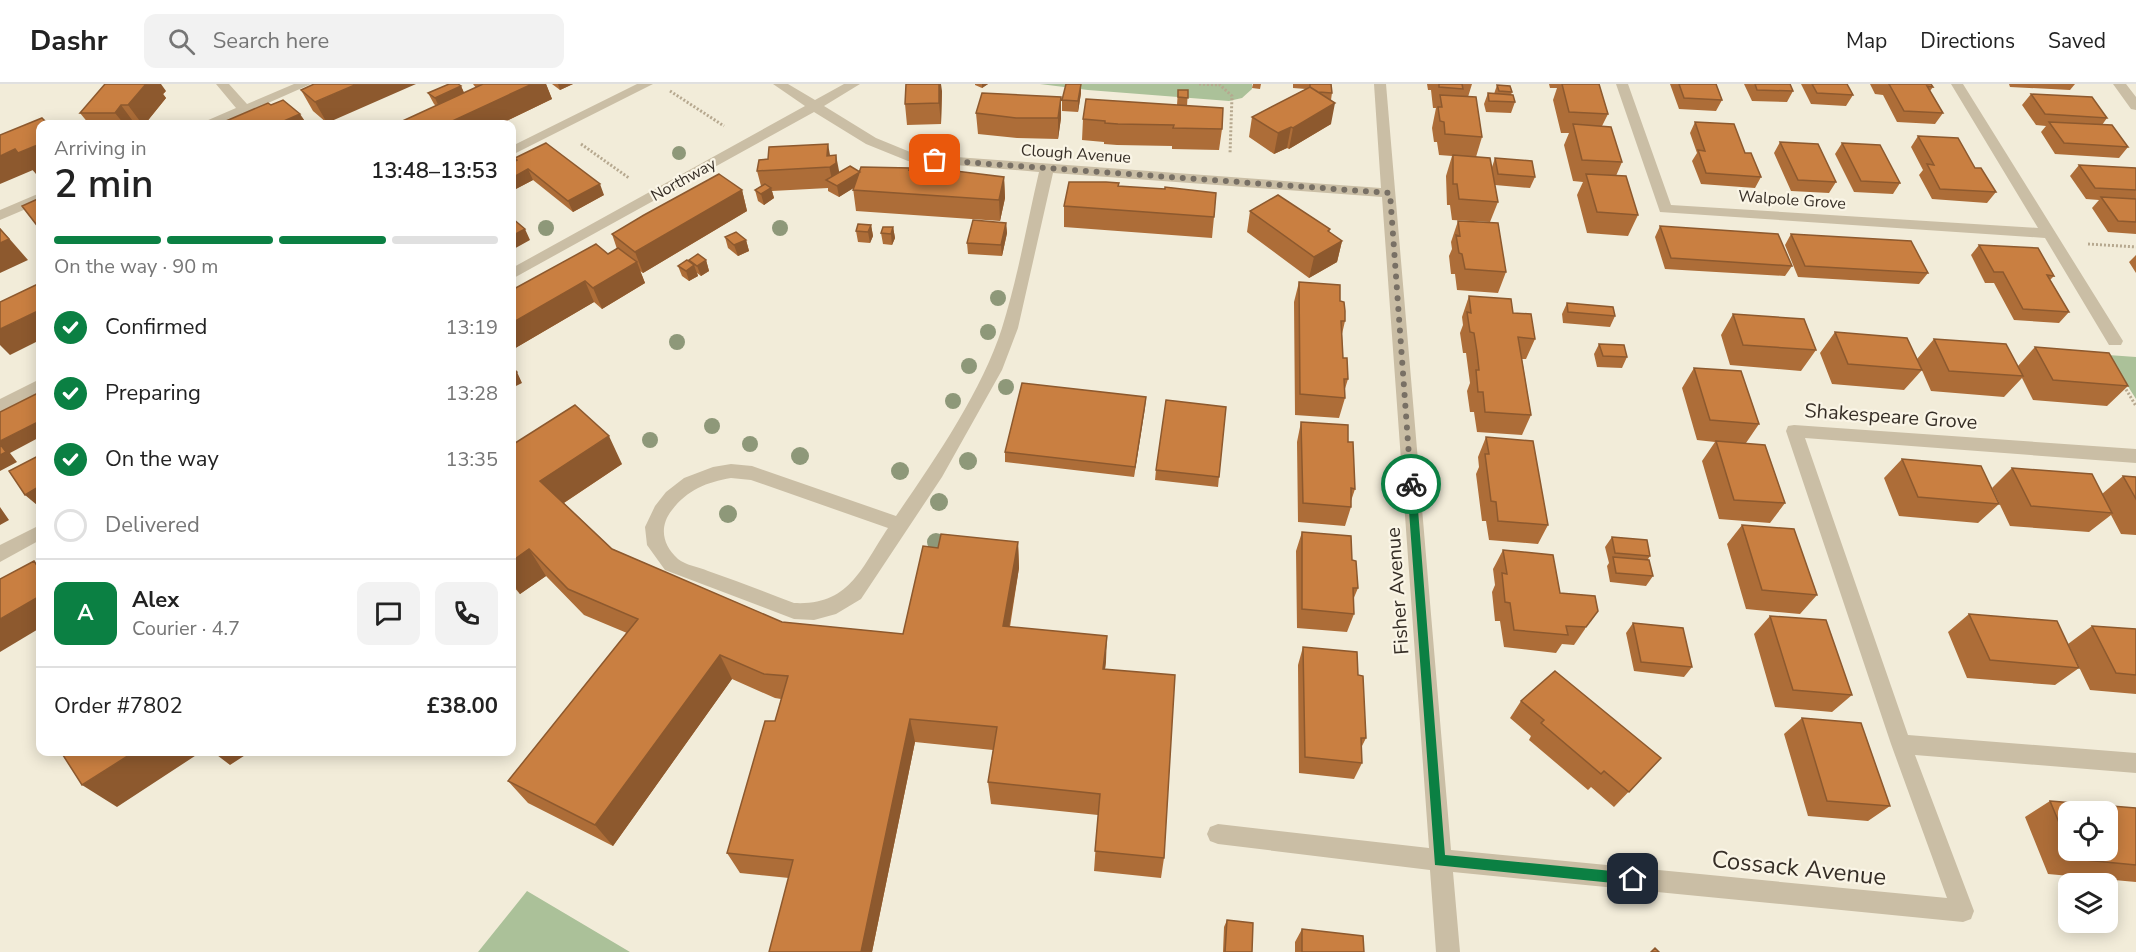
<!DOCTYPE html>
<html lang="en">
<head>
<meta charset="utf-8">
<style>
  body { margin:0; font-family:"Nunito Sans",sans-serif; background:#f2f2f2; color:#222; height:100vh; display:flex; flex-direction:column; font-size:22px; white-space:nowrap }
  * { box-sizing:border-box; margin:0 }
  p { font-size:20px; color:#767676 }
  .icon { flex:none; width:33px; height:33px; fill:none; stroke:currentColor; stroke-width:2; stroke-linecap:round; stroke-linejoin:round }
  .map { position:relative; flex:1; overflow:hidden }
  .details { position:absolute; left:36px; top:36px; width:480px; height:636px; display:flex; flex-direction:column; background:#fff; border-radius:12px; box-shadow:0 3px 15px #0003 }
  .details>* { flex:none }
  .buttons { position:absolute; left:2058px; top:717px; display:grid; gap:12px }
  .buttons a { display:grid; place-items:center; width:60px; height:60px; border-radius:12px; background:#fff; box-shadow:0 3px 15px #0003; font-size:30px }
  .pin { position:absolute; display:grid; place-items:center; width:51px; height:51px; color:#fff; margin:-26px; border-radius:12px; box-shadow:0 3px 9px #0006 }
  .courier { position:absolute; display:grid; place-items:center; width:60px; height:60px; margin:-30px; border:4px solid #0b8043; border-radius:50%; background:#fff; color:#222; box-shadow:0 2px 8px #0007 }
  .overview em { font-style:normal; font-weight:600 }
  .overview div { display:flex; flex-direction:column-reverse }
  .overview { display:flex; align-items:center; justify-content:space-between; height:102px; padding:0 18px }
  h1 { font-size:39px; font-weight:600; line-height:45px }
  .bar { display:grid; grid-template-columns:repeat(4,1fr); gap:9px 6px; align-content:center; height:72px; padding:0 18px }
  .bar i { height:8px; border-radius:4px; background:#e0e0e0 }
  .bar .active { background:#0b8043 }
  .bar p { grid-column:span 4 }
  .line { display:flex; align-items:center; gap:15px; padding:0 18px; border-top:2px solid #e0e0e0 }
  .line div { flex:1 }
  .round { display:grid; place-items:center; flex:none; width:63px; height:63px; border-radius:12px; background:#f2f2f2 }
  ol { padding:0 18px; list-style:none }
  li { display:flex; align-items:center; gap:18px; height:66px }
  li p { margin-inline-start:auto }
  li .icon { padding:6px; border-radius:50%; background:#0b8043; color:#fff; stroke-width:4 }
  li:last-child { color:#767676 }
  li i { width:33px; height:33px; border:3px solid #e0e0e0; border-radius:50% }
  header { display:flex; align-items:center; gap:36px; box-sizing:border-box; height:84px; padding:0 30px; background:#fff; border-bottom:2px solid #e0e0e0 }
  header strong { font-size:28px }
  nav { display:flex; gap:33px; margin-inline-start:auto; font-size:21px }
  .search { width:420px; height:54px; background:#f2f2f2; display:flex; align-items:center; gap:15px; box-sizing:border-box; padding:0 21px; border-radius:12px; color:#767676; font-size:22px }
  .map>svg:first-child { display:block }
</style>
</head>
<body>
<header>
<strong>Dashr</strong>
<div class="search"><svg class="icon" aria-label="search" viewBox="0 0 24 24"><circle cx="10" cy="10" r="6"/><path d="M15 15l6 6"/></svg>Search here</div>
<nav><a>Map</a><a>Directions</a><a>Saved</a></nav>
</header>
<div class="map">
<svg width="2136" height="868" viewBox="0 0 2136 868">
  <rect width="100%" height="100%" fill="#f2ecd9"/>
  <path fill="#abc199" d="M1040,0H1252V5L1242,14L1229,17L1088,6Z
    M2108,271L2136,273V315Z
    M527,807L630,868H478Z"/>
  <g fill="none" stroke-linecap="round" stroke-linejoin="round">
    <path stroke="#b6a88f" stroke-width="3" stroke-dasharray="2 2" stroke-linecap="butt" d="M1199,0L1220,1
      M1219,0L1232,12L1230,70
      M670,7L724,42
      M581,60L629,94
      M2088,160L2136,163
      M2124,302L2136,322"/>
    <path fill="#cabea5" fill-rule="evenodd" d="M216,0H229L247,20L294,0H311L221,40H205L206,37L236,24Z
      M637,0H653L512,71V62Z
      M773,0H788L815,16L844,0H860L824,22L876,54L915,70L1381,104L1374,0H1386L1451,766L1947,814L1891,660L1786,347L1788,342L1794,341L2136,365V379L1805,354L1908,651L2136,669V689L1915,671L1974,827L1971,835L1963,838L1453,788L1460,868H1436L1430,786L1218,760L1210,757L1207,750L1210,743L1218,740L1429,764L1382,113L1053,89L1018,244L1002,286L942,393L861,515L836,530L814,536L794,535L665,486L647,461L645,443L655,422L666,408L684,394L713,383L731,380L752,382L896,432C934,377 982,307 1002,244C1018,193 1027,139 1039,88L908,77L866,60L814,28L512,195V184L805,22ZM731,394L751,396L888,444C861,484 850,522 794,519C766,508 737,497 708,487C699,483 685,481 678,475C662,461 659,442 672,426C687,406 707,398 731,394Z
      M1616,0H1628L1671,121L2038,144L1951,0H1963L2123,257L2121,261H2109L2045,154L1660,128Z
      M2113,0H2126L2136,13V26L2131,25Z
      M40,109V119L0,136V126Z
      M40,295V308L0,328V315Z
      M40,441V456L0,478V461Z"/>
  </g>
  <g fill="#8e9879">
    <circle cx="679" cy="69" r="7"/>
    <circle cx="546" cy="144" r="8"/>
    <circle cx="780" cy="144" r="8"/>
    <circle cx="998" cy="214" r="8"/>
    <circle cx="988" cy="248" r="8"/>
    <circle cx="677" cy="258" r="8"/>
    <circle cx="969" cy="282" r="8"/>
    <circle cx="1006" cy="303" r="8"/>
    <circle cx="953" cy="317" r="8"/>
    <circle cx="712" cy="342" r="8"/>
    <circle cx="650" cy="356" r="8"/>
    <circle cx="750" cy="360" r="8"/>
    <circle cx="800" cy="372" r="9"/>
    <circle cx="968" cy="377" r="9"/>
    <circle cx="900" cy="387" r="9"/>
    <circle cx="939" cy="418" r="9"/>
    <circle cx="728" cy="430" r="9"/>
    <circle cx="936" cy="458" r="9"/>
  </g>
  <path fill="#ad6d38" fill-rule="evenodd" d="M314,0L327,39L313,27L301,6Z
    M473,0H546L552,15L500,40H396L436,22L434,20L428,9L461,2L464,9L476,4Z
    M552,0H573L560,6Z
    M975,0H988L982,4L975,1Z
    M1081,0V9L1078,28L1062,27V16Z
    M1253,0H1261L1260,5L1252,4Z
    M1293,0H1331L1332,9L1331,16V40L1289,65L1287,64L1274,70L1249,53L1252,33L1306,5L1293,4Z
    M1427,0H1472L1468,13L1482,53L1476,73L1492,83L1495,74L1535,93L1530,104L1495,101L1498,118L1490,138L1452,136L1450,121H1447L1446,92L1452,72L1439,71L1437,58H1434L1432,44L1436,24H1433L1431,6H1428Z
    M1549,0H1599L1608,30L1602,42L1622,78L1616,92L1638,131L1628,152L1587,149L1577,111L1583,98L1573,97L1564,61L1569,49H1561L1553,16L1557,4H1550Z
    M1670,0H1716L1722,16L1716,27L1679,25Z
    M1744,0H1790L1793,7L1787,18L1752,17Z
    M1801,0H1847L1853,11L1846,22L1811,20Z
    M1870,0H1931L1933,3L1930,7L1943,29L1935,40L1897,38L1883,11L1875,10Z
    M2009,0H2075L2070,6L2010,3Z
    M1497,1L1512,8L1511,11L1515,18L1511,29L1486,28L1484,20L1488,9L1494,10Z
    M1178,6H1188L1187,22L1222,45L1219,66L1172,65V62L1117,61L1104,60V58L1082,56L1083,35L1177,21Z
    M166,7L163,10L166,14L145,40H89L80,29Z
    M942,7L941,40L907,41L905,20Z
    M2031,10L2107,34L2102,41L2128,63L2119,74L2055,70L2041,48L2046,42L2036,41L2022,21Z
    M976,29L1061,34L1058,55L1017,54L978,50Z
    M1695,38L1745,69L1761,93L1755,104L1701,100L1692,77L1697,69L1690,49Z
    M1918,52L1975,84L1996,108L1987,119L1932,115L1919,91L1923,86L1911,63Z
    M1780,58L1836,98L1829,109L1791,107L1774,69Z
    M1842,59L1900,99L1893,110L1854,108L1835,70Z
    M830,72L839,88L910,84V86L1004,93L1005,114L1000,137L856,127L853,104L839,113L828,107V104L772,107L774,114L764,121L758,117L755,106L761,102L757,87Z
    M515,74L604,111L573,128L533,96L512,107V79L516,77Z
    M2079,81L2136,84V150L2108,148L2092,124L2099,116L2086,115L2070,92Z
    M1119,102L1214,133L1212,154L1064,143V122Z
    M742,106L747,127L643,189L640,187L645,199L602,225L594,218L512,266V206L608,170L617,165L612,150Z
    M1250,127L1330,145L1329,148L1342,157L1337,178L1309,194L1247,148Z
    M1458,137L1506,188L1498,209L1457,206L1455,190H1451L1449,172L1452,165L1451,158Z
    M1006,139L1007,149L1002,172L968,170L967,159Z
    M871,141L873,152L870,159L858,158L856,147Z
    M1660,142L1792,182L1785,192L1665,185L1655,153Z
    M893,143L895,154L892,161L883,160L881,149Z
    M1791,150L1928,189L1919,200L1798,193L1785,161Z
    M725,153L746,156L749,167L738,172L728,164Z
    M1979,161L2054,192L2050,196L2069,228L2059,239L2014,236L1994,199H1985L1971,171Z
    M2136,171V189L2129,178Z
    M689,176H706L709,187L701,192L697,189L698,192L689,197L682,192L678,182L690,178Z
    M1299,198L1340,217L1345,237L1342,250L1343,274L1348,295L1344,308L1345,314L1339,334L1295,331L1294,218Z
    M1469,212L1513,229L1535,255L1526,275H1522L1531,331L1522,351L1477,348L1474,328H1470L1467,307L1470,299L1466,269H1463L1460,249L1463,241L1462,233Z
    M1567,219L1615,232L1610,243L1563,239L1562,230Z
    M1733,230L1816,266L1801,287L1730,281L1721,251Z
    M1835,248L1922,286L1904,306L1832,300L1820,269Z
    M1934,255L2018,282L2035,263L2128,302L2107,322L2033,316L2022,294L2004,313L1931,307L1917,275Z
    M1599,260L1627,273L1622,284L1597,283L1594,270Z
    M1694,284L1759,340L1746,359L1785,419L1770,439L1719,435L1702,377L1715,358L1697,356L1682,304Z
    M1146,313L1134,393L1005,378V368Z
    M1301,338L1348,358L1355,405L1351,417V423L1345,442L1298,438L1297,358Z
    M1486,353L1548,441L1538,460L1489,456L1486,437H1482L1476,390L1479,383L1478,373Z
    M512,361L622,380L564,419L612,465L782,538L903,550L938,464L1018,458L1019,484L1010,543L1106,577L1105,585L1164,774L1161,794L1094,787L1098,731L991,720L988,698L993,666L915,658L872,868H769L789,794L740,789L727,769L775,637L781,615L775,614L732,595L613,762L528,719L508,697L627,549L584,531L546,492L520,510L512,501Z
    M1902,375L1999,420L1978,439L1899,432L1884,394Z
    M2012,384L2102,410L2123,392L2136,393V451L2121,450L2111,431L2089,448L2010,442L1992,404Z
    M1156,386L1219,393L1218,403L1155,396Z
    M1742,441L1817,511L1800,530L1746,525L1727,460Z
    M1302,448L1352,476L1358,504L1353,516L1354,530L1347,548L1297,544L1296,467Z
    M1612,453L1650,472L1648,475L1653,492L1646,502L1610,498L1607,482L1609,479L1605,463Z
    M1503,466L1560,509L1595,512L1585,545L1574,561L1562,560L1556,569L1504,563L1500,537H1495L1492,508L1495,501L1493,485Z
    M1969,530L2079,584L2055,601L1967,594L1948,548Z
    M1770,532L1852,611L1832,628L1775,623L1754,550Z
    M1633,539L1692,583L1684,593L1634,587L1626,549Z
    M2092,542L2136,545V610L2090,606L2068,560Z
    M1303,563L1358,591L1366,654L1361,664L1362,679L1354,695L1299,689L1298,581Z
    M1521,617L1661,674L1614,723L1591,703L1588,706L1529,656L1531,652L1510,634Z
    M1802,634L1890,722L1868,737L1808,732L1784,650Z
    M2050,717L2136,724V798L2048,790L2025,733ZM2068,728L2108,766H2068Z
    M1227,836L1252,868H1223L1224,843Z
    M1302,845L1364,868H1295V858Z"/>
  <path fill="#8d592e" d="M146,0H161L166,7L163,10L166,14L145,40H142L128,21Z
    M357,0H416L327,39L315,18Z
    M532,0H546L552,15L500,40H446Z
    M558,0H573L560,6Z
    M939,0H941L942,7L941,40L939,19Z
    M982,0H988L982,4Z
    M1081,0V9L1078,28V17Z
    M461,2L466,13L440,25L435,14Z
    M1061,13V34L1058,55V34Z
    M1335,19L1331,40L1289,65L1293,44Z
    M121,21L135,40H124L115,29Z
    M300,30L307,40H277Z
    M1291,43L1287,64L1274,70L1278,49Z
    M40,60V88L36,90L18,69Z
    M828,60L832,82L836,71L840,92L833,101L827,72Z
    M15,65L33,86L0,100V72Z
    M528,85L533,96L512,107V94Z
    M860,88L862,99L839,113L837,102Z
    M1004,93L1005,114L1000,137L999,116Z
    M600,100L604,111L573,128L568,117Z
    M771,104L774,114L764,121L761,110Z
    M742,106L747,127L643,189L635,168Z
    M1006,139L1007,149L1002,172L1001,161Z
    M871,141L873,152L870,159L868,148Z
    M893,143L895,154L892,161L891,150Z
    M0,144L28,176L0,189Z
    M525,145L530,156L512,166V152Z
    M746,156L749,167L738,172L734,161Z
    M1342,157L1337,178L1309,194L1314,173Z
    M706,176L709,187L701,192L697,182Z
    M637,178L645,199L602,225L593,204Z
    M694,181L698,192L689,197L686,187Z
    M585,197L594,218L512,266V239Z
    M40,226V256L10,271L0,261V245Z
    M517,288L522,299L512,304V291Z
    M1146,313L1145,324L1134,393L1135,383Z
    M40,337V353L10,369L17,378L0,387V357Z
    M609,352L622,380L556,424L540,397Z
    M40,402V419L37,421L25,411Z
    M0,423L9,436L0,441Z
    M1018,458L1019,484L1005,567L1003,542Z
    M529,465L546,492L520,510L512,498V477Z
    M40,512V544L0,568V535Z
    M1107,552L1106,577L1102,609L1103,585Z
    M720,571L732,595L613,762L595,741Z
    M910,635L915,658L872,868H861Z
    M134,668H201L117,723L82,701Z
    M213,668H250L230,681Z"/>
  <path fill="#c97f41" stroke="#8d592e" stroke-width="1.5" d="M105,0H146L128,21H121L115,29H80Z
    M314,0H357L315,18L301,6Z
    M449,0H458L461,2L435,14L428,9Z
    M483,0H532L446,40H396Z
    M906,0H939V19L905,20Z
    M1066,0H1081L1078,17L1062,16Z
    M1310,0H1331L1332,9L1318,8L1310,3Z
    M1439,0H1462L1463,5L1439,3Z
    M1562,0H1599L1608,30L1569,28Z
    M1679,0H1716L1722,16L1684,14Z
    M1755,0H1790L1793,7L1757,6Z
    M1812,0H1847L1853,11L1817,9Z
    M1888,0H1931L1933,3L1927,2L1943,29L1904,27L1889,0Z
    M1497,1L1510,2L1512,8L1499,7Z
    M1310,3L1335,19L1293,44L1291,43L1278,49L1252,33Z
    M1178,6H1188V14L1178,13Z
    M982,9L1061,13L1058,34H1016L976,29Z
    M1488,9L1513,11L1515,18L1489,17Z
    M2031,10L2092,13L2107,34L2045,30Z
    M1440,11L1476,13L1482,53L1445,50L1444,38L1440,37L1438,23H1442Z
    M1086,15L1223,24L1222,45L1173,44L1174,41L1118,40L1105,39V37L1083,35Z
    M283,16L300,30L277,40H219L268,19L271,21Z
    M42,34L48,40H40V60L18,69L15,65L0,72V51Z
    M1695,38L1734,40L1745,69H1751L1761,93L1706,89L1698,66L1705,67Z
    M2049,38L2112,41L2128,63L2064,59Z
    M1573,40L1611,43L1622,78L1582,76Z
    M1918,52L1958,54L1975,84H1981L1996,108L1940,105L1927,80L1934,81Z
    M1780,58L1818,60L1836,98L1798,96Z
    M546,59L600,100L568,117L528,85L512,94V79L517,76L515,74Z
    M1842,59L1880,61L1900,99L1861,97Z
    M828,60L827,72L836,71V79L830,83L757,87L759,76L768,75L769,63Z
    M1453,71L1490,74L1498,118L1459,115L1457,100H1453Z
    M1495,74L1532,77L1535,93L1498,90Z
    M2079,81L2136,84V106L2095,104Z
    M850,82L860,88L837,102L826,96Z
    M861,83L910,84L909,86L955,90L956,87L1004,93L999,116L853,106Z
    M719,90L742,106L635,168L612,150L644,131Z
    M1586,90L1626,92L1638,131L1597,128Z
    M1069,98H1106L1119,99L1118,102L1165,105V103L1216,109L1214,133L1064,122Z
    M765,100L771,104L761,110L755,106Z
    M1278,111L1330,145L1328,147L1342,157L1314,173L1250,127Z
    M2101,113L2136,115V138L2118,137Z
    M40,114V143L39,144L22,122Z
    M512,134L525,145L512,152Z
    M973,136L1006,139L1001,161L967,159Z
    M1458,137L1498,139L1506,188L1465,185L1462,170L1459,169L1456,151L1460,152Z
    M858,140L871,141L868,148L856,147Z
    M1660,142L1778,150L1792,182L1671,174Z
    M883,143H893L891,150L881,149Z
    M0,145L9,155L0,159Z
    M736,148L746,156L734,161L725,153Z
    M1791,150L1911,157L1928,189L1805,182Z
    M596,160L608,170L618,164L637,178L593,204L585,197L512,239V206Z
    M1979,161L2038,164L2054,192L2047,191L2069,228L2023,225L2003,188H1994Z
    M698,170L706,176L697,182L689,176Z
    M687,176L694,181L686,187L678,182Z
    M1299,198L1340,201V217L1344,218L1345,227V237H1341L1343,274H1347L1348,295H1344L1345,314L1300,310Z
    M40,199V226L0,245V218Z
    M1469,212L1511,215L1513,229L1531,230L1535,255L1518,253L1531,331L1485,328L1483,308H1478L1476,286H1479L1477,268L1474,249L1470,248L1467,228L1471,229Z
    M1567,219L1613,223L1615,232L1568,228Z
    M1733,230L1804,235L1816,266L1743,261Z
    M1835,248L1907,254L1922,286L1848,280Z
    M1934,255L2006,260L2023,292L1949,287Z
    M1599,260L1624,261L1627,273L1603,272Z
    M2035,263L2109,269L2128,302L2053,296Z
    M512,283L517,288L512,291Z
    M1694,284L1741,287L1759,340L1710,336Z
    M1022,299L1146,313L1135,383L1005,368Z
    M40,308V337L0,357V328Z
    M1166,316L1226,323L1219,393L1156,386Z
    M575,321L609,352L540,397L612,465L782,538L903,550L923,462L938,464L941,450L1018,458L1003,542L1107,552L1103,585L1175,591L1164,774L1095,767L1100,710L988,698L997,643L910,635L861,868H769L793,776L727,769L765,637H775L788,592L764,590L720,571L595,741L508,697L638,535L568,505L529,465L512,477V361Z
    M1301,338L1348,341V358H1353L1355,405L1351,404V423L1303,419Z
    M1486,353L1533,357L1548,441L1498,437L1496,418L1491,417L1485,370H1489Z
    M1716,357L1765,361L1785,419L1734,416Z
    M0,360L6,368L0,371Z
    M40,371V402L25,411L9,387Z
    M1902,375L1981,382L1999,420L1918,413Z
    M2012,384L2092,390L2112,429L2031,422Z
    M2123,392L2136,393V415Z
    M1742,441L1794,445L1817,511L1762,506Z
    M1302,448L1351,452L1352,476L1356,477L1358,504H1353L1354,530L1302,525Z
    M1612,453L1647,456L1650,472L1615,469Z
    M1503,466L1553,471L1560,509L1595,512L1598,527L1586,543L1566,542L1568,551L1514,546L1510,519L1505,518L1502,489L1507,490Z
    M1613,473L1649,476L1653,492L1616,489Z
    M34,477L40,486V512L0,535V495Z
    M1969,530L2057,537L2079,584L1990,576Z
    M1770,532L1826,536L1852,611L1793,606Z
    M1633,539L1683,544L1692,583L1641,578Z
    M2092,542L2136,545V591L2116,589Z
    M1303,563L1357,568L1358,591L1363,592L1366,654H1361L1362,679L1305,673Z
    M1555,587L1661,674L1629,708L1604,687L1601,690L1541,639L1544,636L1521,617Z
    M1802,634L1861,639L1890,722L1827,717Z
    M61,668H134L82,701Z
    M2050,717L2136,724V781L2075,775L2071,766H2108V728H2068V760Z
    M1227,836L1253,839L1252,868H1225Z
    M1302,845L1363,852L1364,868H1302Z
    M1655,864L1659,868H1651Z"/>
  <path fill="#0b8043" d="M1411,397L1416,400L1445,771L1633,789L1639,795L1637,799L1633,801L1435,781L1407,400Z"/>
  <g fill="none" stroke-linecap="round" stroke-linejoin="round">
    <path stroke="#787065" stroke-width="6" stroke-dasharray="0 10.8" d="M935,76L1390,109L1411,400"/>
  </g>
  <g text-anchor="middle" stroke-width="4.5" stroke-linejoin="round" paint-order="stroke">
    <g font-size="16" fill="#362e26" stroke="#faf5e6">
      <text transform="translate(1076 69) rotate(4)" y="6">Clough Avenue</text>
      <text transform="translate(683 95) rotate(-29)" y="6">Northway</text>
      <text transform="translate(1792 115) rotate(4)" y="6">Walpole Grove</text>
    </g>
    <g font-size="20" fill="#362e26" stroke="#faf5e6">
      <text transform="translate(1891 332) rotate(4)" y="7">Shakespeare Grove</text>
      <text transform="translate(1397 507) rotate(-94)" y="7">Fisher Avenue</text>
    </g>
    <g font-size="24" fill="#362e26" stroke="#faf5e6">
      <text transform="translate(1799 784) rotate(6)" y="8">Cossack Avenue</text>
    </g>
  </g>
</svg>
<div class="buttons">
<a><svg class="icon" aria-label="locate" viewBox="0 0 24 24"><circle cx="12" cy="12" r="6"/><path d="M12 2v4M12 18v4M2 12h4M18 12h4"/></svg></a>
<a><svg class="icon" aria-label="layers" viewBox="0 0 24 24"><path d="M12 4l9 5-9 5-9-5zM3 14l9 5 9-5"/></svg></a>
</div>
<div class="pin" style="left:935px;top:76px;background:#ea580c"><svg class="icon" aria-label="bag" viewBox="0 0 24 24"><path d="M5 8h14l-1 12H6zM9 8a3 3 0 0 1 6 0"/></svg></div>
<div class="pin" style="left:1633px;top:795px;background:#1f2937"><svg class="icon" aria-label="home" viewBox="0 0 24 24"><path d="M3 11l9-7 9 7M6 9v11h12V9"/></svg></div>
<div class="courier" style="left:1411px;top:400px"><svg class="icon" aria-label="bike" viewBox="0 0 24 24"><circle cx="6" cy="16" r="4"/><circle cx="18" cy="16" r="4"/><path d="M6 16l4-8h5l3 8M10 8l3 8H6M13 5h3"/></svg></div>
<section class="details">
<div class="overview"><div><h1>2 min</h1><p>Arriving in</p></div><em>13:48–13:53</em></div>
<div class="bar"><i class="active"></i><i class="active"></i><i class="active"></i><i></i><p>On the way · 90 m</p></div>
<ol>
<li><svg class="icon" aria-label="check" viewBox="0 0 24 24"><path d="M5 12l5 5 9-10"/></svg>Confirmed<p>13:19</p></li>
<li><svg class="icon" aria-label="check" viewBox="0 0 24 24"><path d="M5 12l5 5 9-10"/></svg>Preparing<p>13:28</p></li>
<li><svg class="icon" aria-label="check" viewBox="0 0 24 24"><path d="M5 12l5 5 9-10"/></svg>On the way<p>13:35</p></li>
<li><i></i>Delivered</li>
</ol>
<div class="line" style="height:108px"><b class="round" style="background:#0b8043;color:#fff">A</b><div><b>Alex</b><p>Courier · 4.7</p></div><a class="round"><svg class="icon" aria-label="chat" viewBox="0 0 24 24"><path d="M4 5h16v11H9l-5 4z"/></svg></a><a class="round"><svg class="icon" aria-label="phone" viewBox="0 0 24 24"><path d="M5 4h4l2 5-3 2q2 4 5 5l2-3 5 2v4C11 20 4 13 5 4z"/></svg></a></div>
<div class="line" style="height:78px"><div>Order #7802</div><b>£38.00</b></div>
</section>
</div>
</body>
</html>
